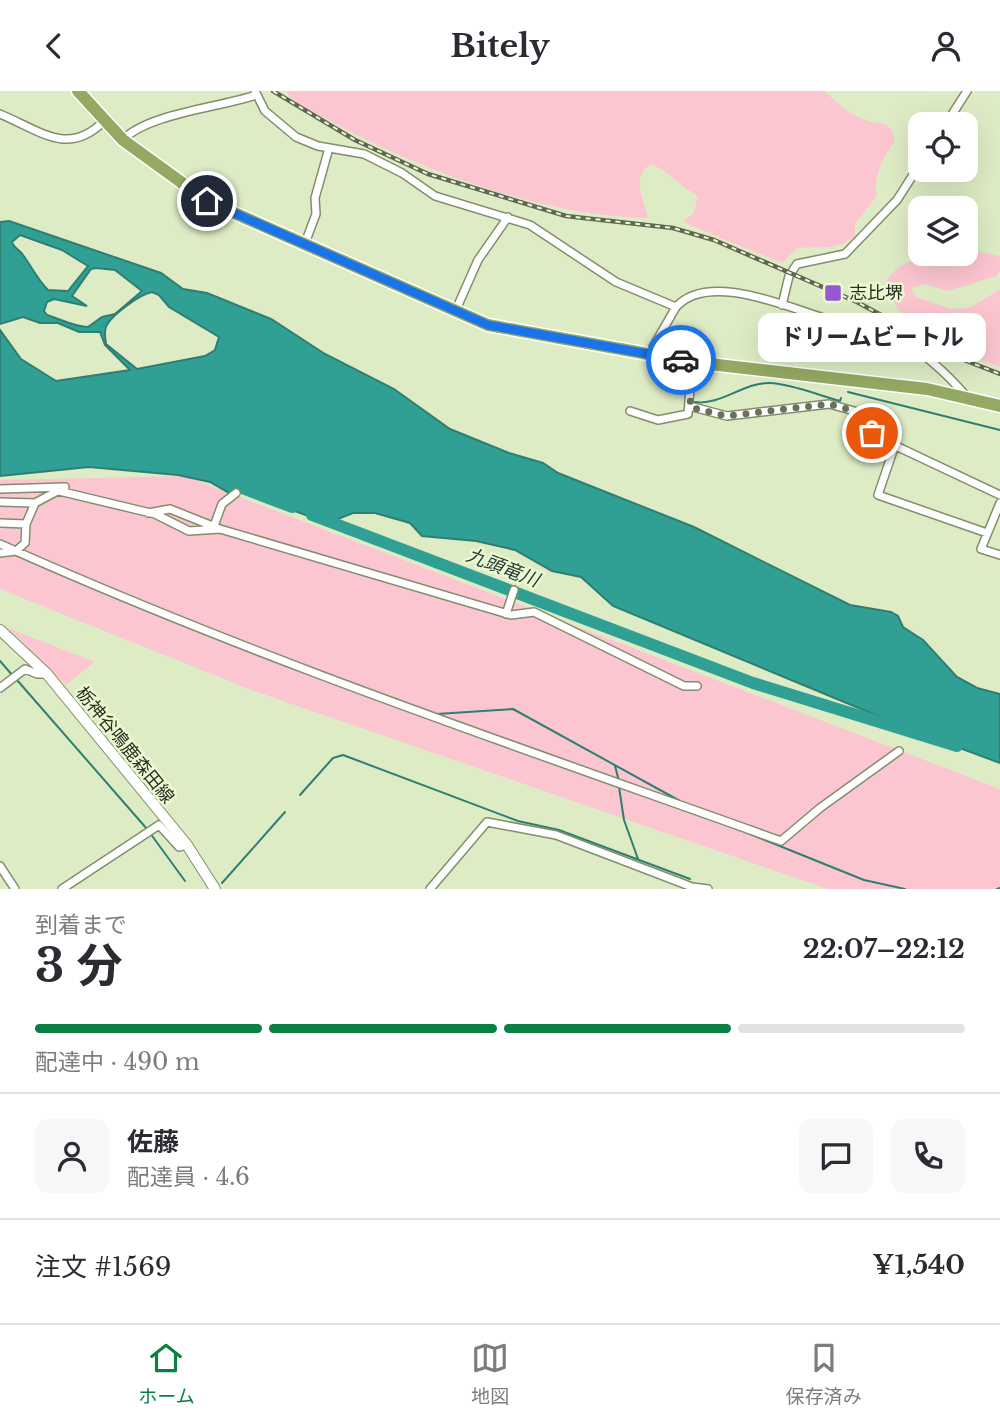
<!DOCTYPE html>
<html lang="ja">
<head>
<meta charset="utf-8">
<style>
  body { margin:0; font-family:"Libre Baskerville","Noto Sans JP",serif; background:#f7f7f7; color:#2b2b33; height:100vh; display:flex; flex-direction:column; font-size:26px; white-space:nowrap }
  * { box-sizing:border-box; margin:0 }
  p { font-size:23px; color:#7c7c81 }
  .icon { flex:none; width:38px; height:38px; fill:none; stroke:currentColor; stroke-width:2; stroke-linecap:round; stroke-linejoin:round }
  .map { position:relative; height:798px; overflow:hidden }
  .panel { display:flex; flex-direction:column; background:#fff; flex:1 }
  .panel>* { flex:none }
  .fabs { position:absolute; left:908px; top:21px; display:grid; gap:14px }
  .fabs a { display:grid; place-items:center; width:70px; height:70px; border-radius:14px; background:#fff; box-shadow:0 7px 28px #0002; font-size:35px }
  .pin { position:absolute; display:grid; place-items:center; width:60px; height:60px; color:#fff; margin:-30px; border:4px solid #fff; border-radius:50%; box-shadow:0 2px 7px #0007 }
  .courier { position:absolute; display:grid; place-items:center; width:70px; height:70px; margin:-35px; border:5px solid #1a73e8; border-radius:50%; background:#fff; color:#222; box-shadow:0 2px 9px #0007 }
  .bubble { position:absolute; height:49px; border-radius:14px; background:#fff; box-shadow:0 7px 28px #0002; font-size:23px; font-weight:700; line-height:49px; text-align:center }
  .headline em { font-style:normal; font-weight:700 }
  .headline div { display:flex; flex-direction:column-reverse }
  .headline { display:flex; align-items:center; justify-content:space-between; height:119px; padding:0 35px }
  h1 { font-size:46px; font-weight:700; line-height:52px }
  .bar { display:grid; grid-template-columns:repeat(4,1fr); gap:10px 7px; align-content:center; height:84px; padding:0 35px }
  .bar i { height:9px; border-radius:5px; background:#e1e1e2 }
  .bar .selected { background:#0b8043 }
  .bar p { grid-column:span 4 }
  .line { display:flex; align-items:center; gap:18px; padding:0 35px; border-top:2px solid #e1e1e2 }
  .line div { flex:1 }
  .round { display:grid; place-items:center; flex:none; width:74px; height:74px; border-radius:14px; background:#f7f7f7 }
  header { display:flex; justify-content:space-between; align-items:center; height:91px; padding:0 35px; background:#fff; font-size:32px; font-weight:700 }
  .tab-bar { display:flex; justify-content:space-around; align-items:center; height:98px; border-top:2px solid #e1e1e2; background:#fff; font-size:19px; color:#7c7c81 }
  .tab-bar a { display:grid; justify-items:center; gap:4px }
  .tab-bar .selected { color:#0b8043 }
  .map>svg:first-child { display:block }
</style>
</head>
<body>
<header><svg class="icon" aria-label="back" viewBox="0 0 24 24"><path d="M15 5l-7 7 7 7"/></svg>Bitely<svg class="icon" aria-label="person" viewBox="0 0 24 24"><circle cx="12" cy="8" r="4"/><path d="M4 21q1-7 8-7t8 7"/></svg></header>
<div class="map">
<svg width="1000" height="798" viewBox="0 0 1000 798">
  <rect width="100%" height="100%" fill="#deecc6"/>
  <path fill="#fcc6d1" d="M286,0H824L847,20L867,30L885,33L892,39L895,50C884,64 872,88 877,105L855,133V145C837,161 820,155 797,157L782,172L687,133L684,129L694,122L698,105C680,96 669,80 651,73C630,86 644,107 648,127C544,125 424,81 334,32C320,24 295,14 286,0Z
    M966,158L1000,165V180L996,185L948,200L925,193L911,197L916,206L951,218L970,217L1000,198V276L964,263L905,229L884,194C898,164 938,163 966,163Z
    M185,385L1000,698V798H828L254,600L0,498V389Z
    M8,537L95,571L66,594Z"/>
  <path fill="#31a094" stroke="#2f7e72" stroke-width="2" fill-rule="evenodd" d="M9,130L161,182L183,198L207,202L271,228L325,263L394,298L450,338L509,362L543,372L558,382L694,436L850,514L891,521L898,525L903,536L923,549L957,586L977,597L1000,603V672L914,640L613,515L581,486L552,480L515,459L476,450L422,445L410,432L375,422H353L333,430L320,429L283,416L265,402H229L210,391L178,384L89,376L0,385V239L21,268L56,290L130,279L105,254L100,241H79L58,232H40L23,226L0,233V131ZM20,144L62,159L88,175L68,200L48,199C37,188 32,176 23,164C19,158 14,158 12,151ZM96,177L115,179L142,200L115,223L102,226L88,236C75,236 60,228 47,224L44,220L47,211L54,208L87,215L72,205L91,178ZM152,201L159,204L169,216L219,246L215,259L205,265L137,278L106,253C105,247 104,241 106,236C110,225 140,203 152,201Z"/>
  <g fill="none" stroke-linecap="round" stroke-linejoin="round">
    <path stroke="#2f7e72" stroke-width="2" d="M848,301L1000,339
      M695,311C720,315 744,291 770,292C792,293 818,304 840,310L841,307
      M0,570L13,585
      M17,589L147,738
      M437,623L513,618L680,710
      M615,675L619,690
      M619,696L624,729L638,768
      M300,704L333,667L343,664L518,730L559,739L690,788
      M735,737L864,789L905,798
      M150,742L185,790
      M222,792L285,721
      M997,798L1000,797"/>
    <path stroke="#31a094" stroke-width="12" d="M237,395L292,416
      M312,424L753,592L957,655"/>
    <g stroke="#818e6b" stroke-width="10">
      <path id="minor" d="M255,0L265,20L296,46L318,55L364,63L402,82L435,105L530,134L616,191L676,216C709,179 791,218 830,229C850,235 875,232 893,243C921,260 945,280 966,305
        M0,23C41,40 68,66 104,30
        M946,33L967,0
        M123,49C146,23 222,16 256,4
        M304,155L316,123L315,107L329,57
        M782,214L789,185L797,173L845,163L897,109L920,73
        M455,221L478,169L508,126
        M649,263L676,216
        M689,315L727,325L829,313L858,321L879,347L1000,404
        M630,320L658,329L688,323L692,271
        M895,354L878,404L987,442
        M0,398L65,396L35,412
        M59,400L155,423L189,440L220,438L170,418L148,422
        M0,411L35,412L26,433
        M1000,412L981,458L1000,464
        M0,432L26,433L25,452L16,460L0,462
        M214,435L222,413L236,402
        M220,438L511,524L534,521L684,595H697
        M0,453C254,567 519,656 781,750L820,717L899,660
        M506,523L514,499
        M0,597L25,578L37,583H47
        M0,775L15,798
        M62,798L159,734L179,756L187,754
        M430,798L487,731L556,744L692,796L708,798"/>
    </g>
    <g stroke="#818e6b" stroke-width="12">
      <path id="secondary" d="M0,539L47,583L187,754L215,798"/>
    </g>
    <g stroke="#fff" stroke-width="15">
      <path id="trunk" d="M78,0L123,49L207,110L488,234L692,271L927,298L1000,315"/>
    </g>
    <use href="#minor" stroke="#fff" stroke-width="7"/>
    <use href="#secondary" stroke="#fff" stroke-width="10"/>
    <use href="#trunk" stroke="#94aa63" stroke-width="12"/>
    <g stroke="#5f6651" stroke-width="4.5">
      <path id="rail" d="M273,0L355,49L428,83L566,125L673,137L714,149L857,211L964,269L1000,283"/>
    </g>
    <use href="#rail" stroke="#ebf9d3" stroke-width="2" stroke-dasharray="5" stroke-linecap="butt"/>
  </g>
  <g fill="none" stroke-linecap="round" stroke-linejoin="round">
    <path stroke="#69715b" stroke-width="7" stroke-dasharray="0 12.6" d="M681,269L692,271L690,316L726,325L829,313L858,321L872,342"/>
    <path stroke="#1a73e8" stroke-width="9" d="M207,110L488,234L681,269"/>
  </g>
  <rect fill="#955ad1" stroke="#ebf9d3" stroke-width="2.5" x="824" y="193" width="18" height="18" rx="3.5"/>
  <g text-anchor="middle" stroke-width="5" stroke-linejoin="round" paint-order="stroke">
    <g font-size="18" fill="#2a2f21" stroke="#ebf9d3" text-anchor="start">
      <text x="849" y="208">志比堺</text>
    </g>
    <g font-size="18" fill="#2a2f21" stroke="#ebf9d3">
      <text transform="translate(125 654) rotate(51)" y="6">栃神谷鳴鹿森田線</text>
    </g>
    <g font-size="19" font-style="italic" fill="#1f3733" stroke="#ebf9d3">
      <text transform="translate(503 476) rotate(21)" y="7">九頭竜川</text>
    </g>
  </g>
</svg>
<div class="fabs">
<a><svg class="icon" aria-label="locate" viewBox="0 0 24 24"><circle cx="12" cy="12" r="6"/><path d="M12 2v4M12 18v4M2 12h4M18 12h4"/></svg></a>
<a><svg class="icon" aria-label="layers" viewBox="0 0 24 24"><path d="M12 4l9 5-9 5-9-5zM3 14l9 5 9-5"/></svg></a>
</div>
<div class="pin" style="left:872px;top:342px;background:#ea580c"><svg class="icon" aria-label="bag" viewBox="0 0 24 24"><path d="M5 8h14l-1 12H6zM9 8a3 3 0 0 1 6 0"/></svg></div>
<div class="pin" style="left:207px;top:110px;background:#1f2937"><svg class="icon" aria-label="home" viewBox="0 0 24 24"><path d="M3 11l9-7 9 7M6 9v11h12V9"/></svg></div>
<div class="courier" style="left:681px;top:269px"><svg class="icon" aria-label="car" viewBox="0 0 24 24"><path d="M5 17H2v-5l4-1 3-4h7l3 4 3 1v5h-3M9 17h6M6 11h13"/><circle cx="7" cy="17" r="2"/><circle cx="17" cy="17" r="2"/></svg></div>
<div class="bubble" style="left:758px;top:222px;width:228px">ドリームビートル</div>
</div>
<section class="panel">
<div class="headline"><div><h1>3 分</h1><p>到着まで</p></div><em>22:07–22:12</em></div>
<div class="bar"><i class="selected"></i><i class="selected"></i><i class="selected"></i><i></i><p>配達中 · 490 m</p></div>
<div class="line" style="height:126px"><a class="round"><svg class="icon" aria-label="person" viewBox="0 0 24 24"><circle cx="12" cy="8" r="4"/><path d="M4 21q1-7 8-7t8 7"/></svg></a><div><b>佐藤</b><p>配達員 · 4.6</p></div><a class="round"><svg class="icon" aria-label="chat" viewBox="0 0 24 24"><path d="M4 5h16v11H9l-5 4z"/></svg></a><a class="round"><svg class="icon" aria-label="phone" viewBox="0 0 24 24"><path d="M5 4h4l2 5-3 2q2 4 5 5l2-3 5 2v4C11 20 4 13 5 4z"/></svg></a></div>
<div class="line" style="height:91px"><div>注文 #1569</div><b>¥1,540</b></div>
</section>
<nav class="tab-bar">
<a class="selected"><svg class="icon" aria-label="home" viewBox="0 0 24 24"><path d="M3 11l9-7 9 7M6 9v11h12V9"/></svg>ホーム</a>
<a><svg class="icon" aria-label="map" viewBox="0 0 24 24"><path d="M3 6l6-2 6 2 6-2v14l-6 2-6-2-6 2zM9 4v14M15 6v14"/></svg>地図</a>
<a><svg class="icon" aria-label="saved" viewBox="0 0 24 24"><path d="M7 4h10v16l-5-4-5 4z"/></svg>保存済み</a>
</nav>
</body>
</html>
